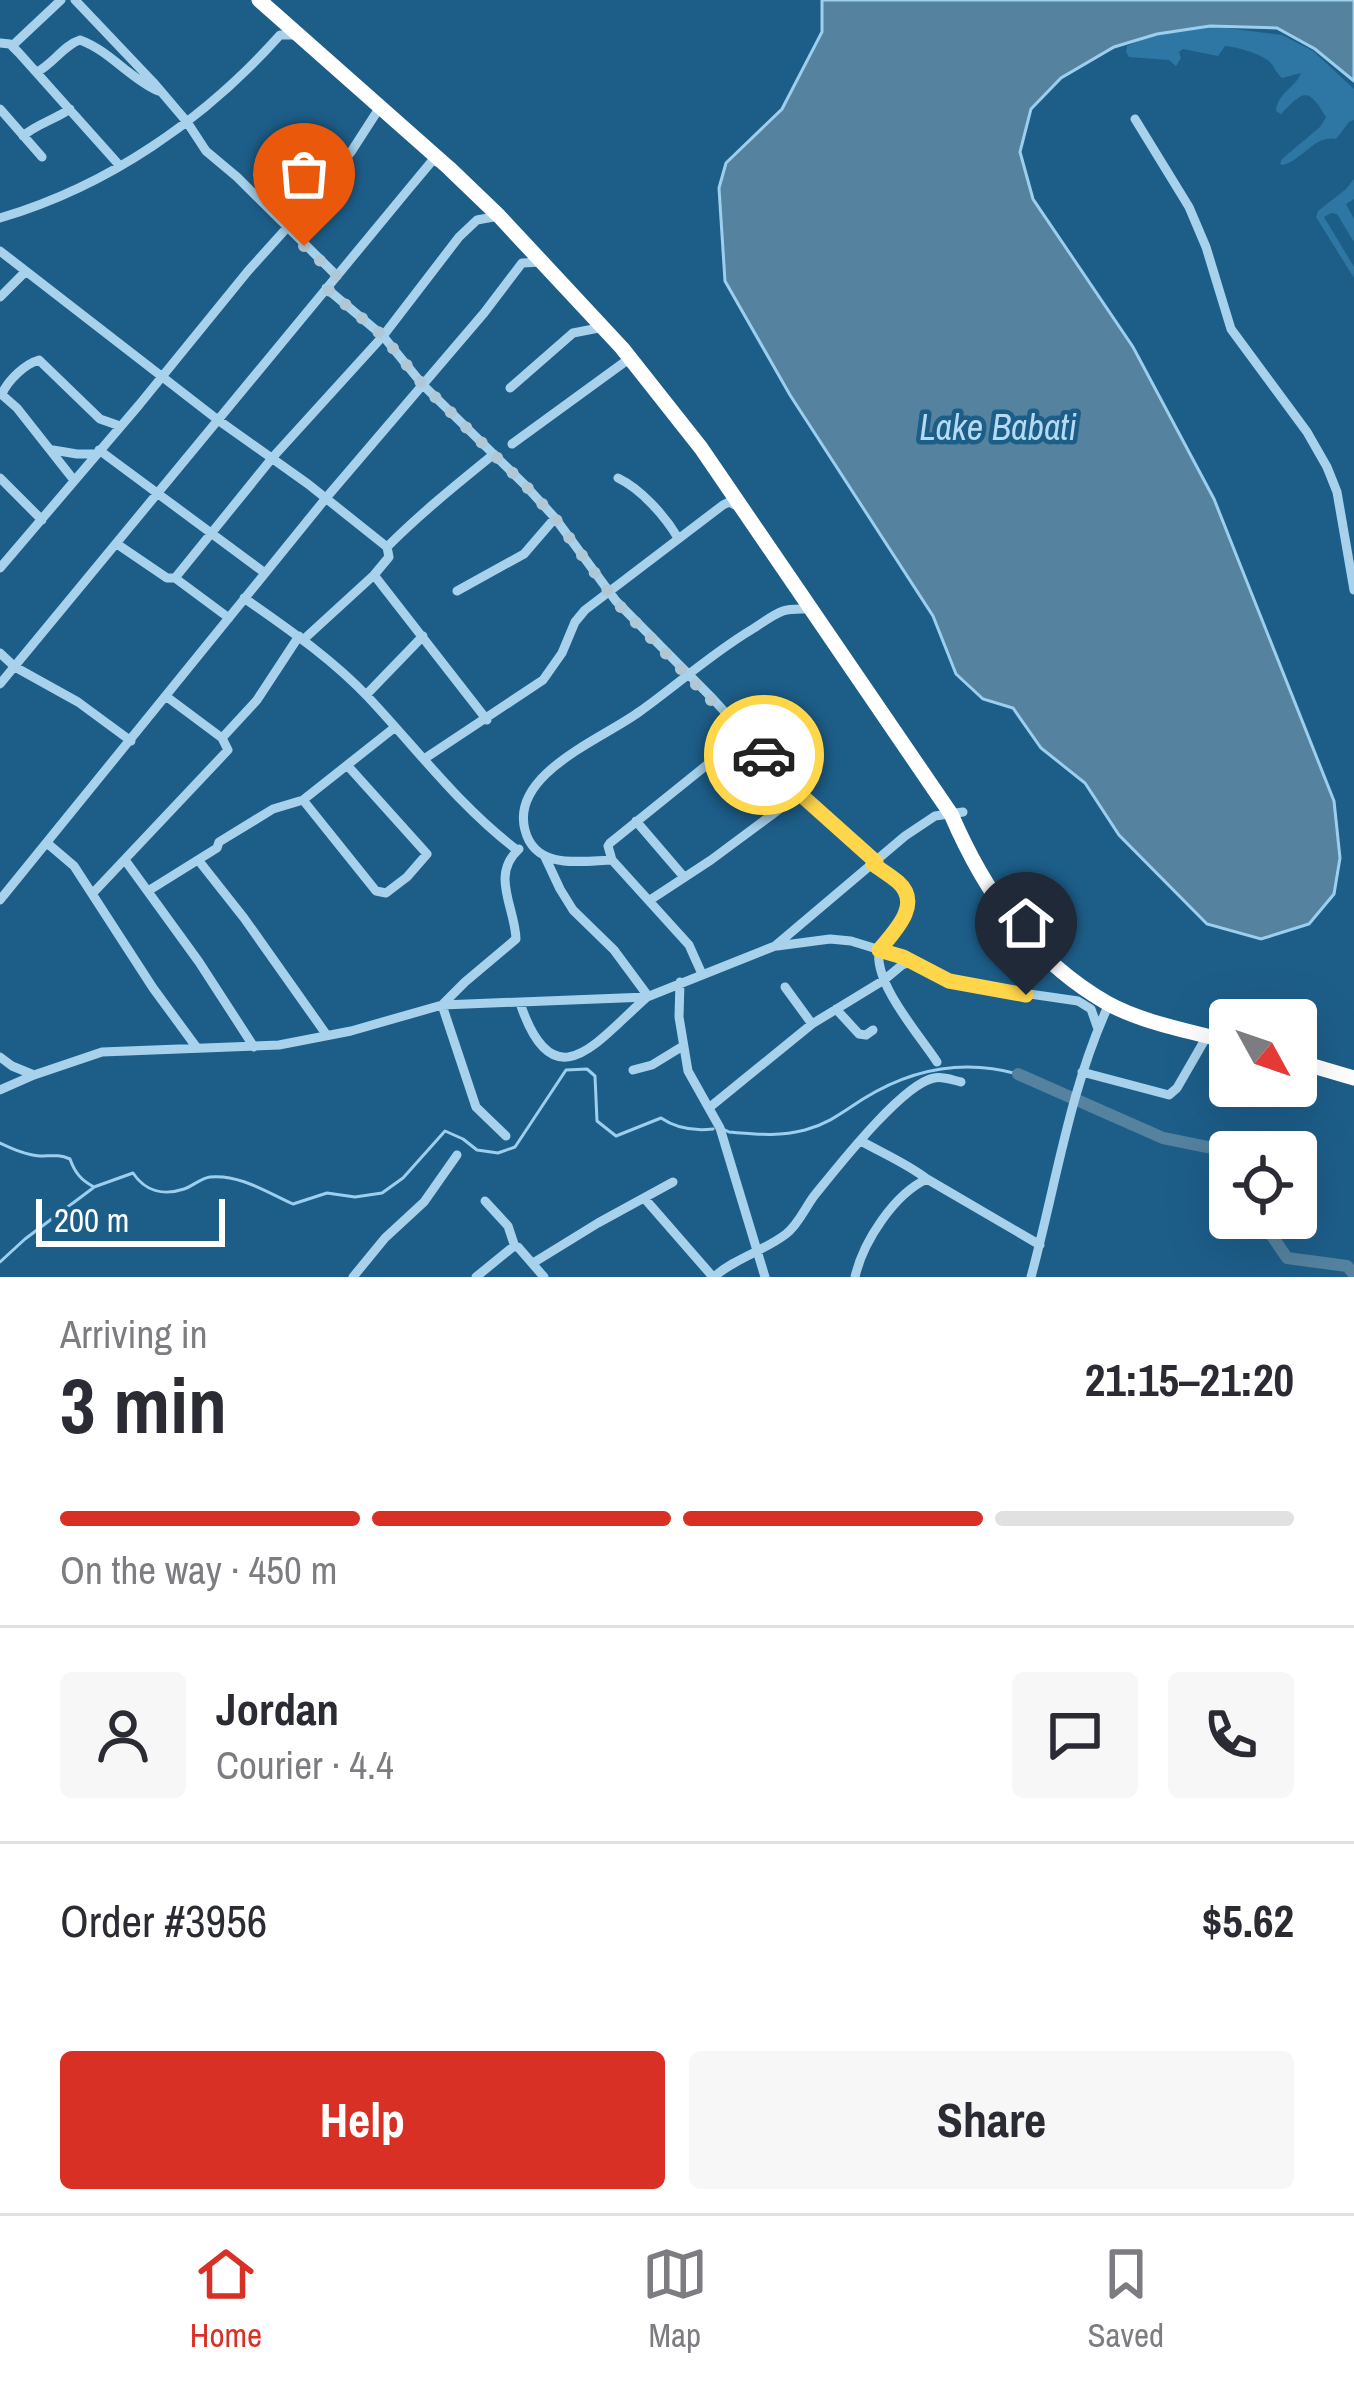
<!DOCTYPE html>
<html lang="en">
<head>
<meta charset="utf-8">
<style>
  body { margin:0; font-family:"Archivo Narrow",sans-serif; background:#f7f7f7; color:#2b2b33; height:100vh; display:flex; flex-direction:column; font-size:45px; white-space:nowrap }
  * { box-sizing:border-box; margin:0 }
  p { font-size:39px; color:#7c7c81 }
  .icon { flex:none; width:66px; height:66px; fill:none; stroke:currentColor; stroke-width:2; stroke-linecap:round; stroke-linejoin:round }
  .map { position:relative; height:1277px; overflow:hidden }
  .side { display:flex; flex-direction:column; background:#fff; flex:1 }
  .side>* { flex:none }
  .needle { width:78px; rotate:130deg }
  .fabs { position:absolute; left:1209px; top:999px; display:grid; gap:24px }
  .fabs a { display:grid; place-items:center; width:108px; height:108px; border-radius:12px; background:#fff; box-shadow:0 12px 48px #0002; font-size:60px }
  .scale { position:absolute; left:36px; bottom:30px; width:189px; box-sizing:border-box; padding-left:12px; border:6px solid #fff; border-top:0; font-size:33px; line-height:42px; white-space:nowrap; color:#fff; -webkit-text-stroke:9px #1d5e89; paint-order:stroke }
  .pin { position:absolute; display:grid; place-items:center; width:102px; height:102px; color:#fff; margin:-123px -51px; border-radius:50% 50% 50% 0; rotate:-45deg; box-shadow:0 0 12px #0007 }
  .pin .icon { rotate:45deg }
  .courier { position:absolute; display:grid; place-items:center; width:120px; height:120px; margin:-60px; border:9px solid #ffd54a; border-radius:50%; background:#fff; color:#222; box-shadow:0 3px 15px #0007 }
  .summary em { font-style:normal; font-weight:700 }
  .summary div { display:flex; flex-direction:column-reverse }
  .summary { display:flex; align-items:center; justify-content:space-between; height:204px; padding:0 60px }
  h1 { font-size:78px; font-weight:700; line-height:90px }
  .bar { display:grid; grid-template-columns:repeat(4,1fr); gap:18px 12px; align-content:center; height:144px; padding:0 60px }
  .bar i { height:15px; border-radius:9px; background:#e1e1e2 }
  .bar .selected { background:#d93025 }
  .bar p { grid-column:span 4 }
  .line { display:flex; align-items:center; gap:30px; padding:0 60px; border-top:3px solid #e1e1e2 }
  .line div { flex:1 }
  .round { display:grid; place-items:center; flex:none; width:126px; height:126px; border-radius:12px; background:#f7f7f7 }
  .action { display:flex; gap:24px; margin-top:auto; padding:24px 60px }
  .action a { flex:1; height:138px; border-radius:12px; background:#d93025; color:#fff; font-size:48px; font-weight:700; line-height:138px; text-align:center }
  .action a+a { background:#f7f7f7; color:#2b2b33 }
  .dock { display:flex; justify-content:space-around; align-items:center; height:168px; border-top:3px solid #e1e1e2; background:#fff; font-size:33px; color:#7c7c81 }
  .dock a { display:grid; justify-items:center; gap:6px }
  .dock .selected { color:#d93025 }
  .map>svg:first-child { display:block }
</style>
</head>
<body>
<div class="map">
<svg width="1354" height="1277" viewBox="0 0 1354 1277">
  <rect width="100%" height="100%" fill="#1d5e89"/>
  <path fill="#2e77a5" d="M1210,26L1282,35L1313,51L1354,89V120L1349,122L1336,139C1314,135 1304,159 1283,165L1280,164L1282,159L1320,127L1326,117C1308,87 1304,90 1281,114L1276,111C1278,92 1296,87 1301,73L1282,78C1277,74 1275,68 1271,63C1263,54 1237,47 1225,46L1218,56L1183,49L1179,52L1181,58L1176,66L1169,60L1129,57L1126,52L1127,46L1157,34Z
    M1354,179V199L1346,204L1354,219V242L1337,214L1331,213L1324,217L1354,267V278L1316,217L1318,211L1346,189Z"/>
  <path fill="#54829f" stroke="#9ccfed" stroke-width="3" d="M822,0H1354V81L1315,49L1277,28L1210,26L1157,34L1114,47L1061,78L1031,109L1020,152L1033,199L1133,347L1214,499L1334,801L1340,858L1334,894L1309,924L1261,939L1207,924L1119,835L1085,783L1041,748L1013,708L983,699L956,674L933,616L790,395L725,281L719,188L726,163L782,109L822,32Z"/>
  <g fill="none" stroke-linecap="round" stroke-linejoin="round">
    <path stroke="#9ccfed" stroke-width="3" d="M723,1129L729,1132C755,1134 779,1137 805,1130C828,1124 843,1112 863,1099C911,1069 964,1059 1018,1074
      M0,1143C13,1149 26,1155 40,1156C52,1156 58,1154 70,1159C75,1173 81,1180 94,1187L133,1173C145,1191 163,1196 184,1189C193,1186 201,1178 210,1177C240,1174 268,1193 293,1204L327,1193L355,1197L382,1193L403,1178L445,1131L463,1139L477,1150L498,1153L515,1147L566,1070L587,1069L595,1076L597,1121L616,1136L661,1118C677,1129 695,1131 713,1129
      M0,1262L25,1239L93,1188"/>
    <path stroke="#54829f" stroke-width="12" d="M1018,1074L1163,1138L1232,1152
      M1260,1218L1287,1258L1347,1266L1354,1274"/>
    <path stroke="#a8d2ec" stroke-width="9" d="M75,0L153,82L187,122L206,151L237,177L337,276
      M0,43L10,44L19,53L120,166
      M12,46L61,0
      M37,72C53,64 64,45 80,40C110,51 129,78 158,91
      M0,109L42,157
      M1135,119L1189,207L1206,247L1231,329L1307,432L1327,467L1337,492L1354,590
      M23,136C37,124 54,120 70,109
      M0,218C109,186 205,119 280,35H298
      M0,251L218,420L308,484L387,547
      M326,288L383,336L423,385L525,485L555,518L616,601L713,699L800,794L876,862
      M0,297L25,272
      M510,388L573,333L604,327
      M0,393L17,408L73,479
      M2,394C8,380 25,364 39,360L100,419L120,426
      M512,444L626,361L630,363
      M53,450L77,454H96
      M99,450L265,573
      M0,478L42,520
      M618,478C641,489 665,516 678,538
      M117,544L167,578H175L273,457L383,336L459,237L477,220L499,216
      M0,568L139,405L248,271L320,191L351,152L380,107
      M374,575L487,720
      M175,578L229,618
      M457,591L524,554L555,518
      M244,598C288,629 331,658 368,697C417,749 460,807 517,850
      M303,640L374,575L389,557L387,547C421,513 457,484 494,454
      M0,653L15,667L78,702L131,741
      M0,684L407,191L432,161L438,162
      M366,695L423,636
      M222,738L257,700L299,636
      M424,759L543,680L562,653L575,622L585,610L723,505L729,502L739,507
      M303,800L376,891L386,893L407,877L427,854L347,765
      M636,821L684,877
      M47,843L74,866L153,988L197,1048
      M545,857L560,889L573,910L614,950L648,996
      M125,860L199,962L254,1047
      M612,860L608,846L610,843L744,735
      M199,861L244,918L326,1034
      M873,864C881,870 890,875 898,882C923,904 894,931 879,950
      M148,891L217,848L219,842L273,809L303,800L394,728
      M93,893L228,750L222,738L167,697
      M0,900L326,498L484,313L522,263L543,262
      M650,900L711,860L800,794
      M777,946L830,939L851,941L903,957L960,984L1078,1001L1091,1009L1098,1029
      M879,950C874,984 918,1033 937,1062
      M702,974L689,945L612,860C580,861 535,870 525,830C510,774 602,739 639,712C677,685 711,654 751,630C761,624 772,615 783,611C791,608 802,609 811,609
      M680,982L679,1017L688,1071L720,1128L765,1277
      M785,987L812,1024
      M520,1003C554,1104 597,1041 647,997
      M836,1009L859,1034L866,1035L873,1030
      M0,1057L12,1066L34,1075
      M633,1070L652,1065L683,1046
      M1082,1072L1169,1095L1177,1088L1207,1036
      M0,1090L34,1075L102,1052L279,1045L351,1031L442,1005L647,997L775,946L905,836L935,816L963,812
      M710,1107L812,1024L884,980L902,965L913,961
      M506,1136L476,1107L442,1005L465,982L516,939C515,907 490,875 519,849
      M861,1141C884,1154 906,1163 927,1179
      M645,1199L713,1277
      M485,1201L508,1226L515,1247
      M533,1263L598,1223L673,1182
      M353,1277L385,1238L424,1202L457,1155
      M476,1277L514,1246L518,1247L544,1277
      M714,1277C735,1258 764,1251 786,1234C798,1225 805,1208 814,1196C836,1169 902,1084 934,1078C943,1076 952,1080 961,1082
      M855,1277C863,1242 894,1194 927,1179L1040,1245
      M1031,1277C1056,1185 1069,1091 1109,1004"/>
    <path stroke="#fff" stroke-width="15" d="M259,0L449,168L499,216L622,348L701,448L951,814C985,893 1031,959 1107,1003C1143,1023 1190,1031 1230,1042
      M1296,1061L1354,1078"/>
  </g>
  <g fill="none" stroke-linecap="round" stroke-linejoin="round">
    <path stroke="#b0c7d6" stroke-width="12" stroke-dasharray="0 21.6" d="M304,246L337,276L326,288L383,336L423,385L525,485L555,518L616,602L764,755"/>
    <path stroke="#ffd54a" stroke-width="15" d="M764,755L800,794L876,862L873,864C881,870 890,875 898,882C923,904 894,932 879,950L903,957L949,981L1026,995"/>
  </g>
  <g text-anchor="middle" stroke-width="9" stroke-linejoin="round" paint-order="stroke">
    <g font-size="36" font-style="italic" fill="#b4dbf3" stroke="#1d5e89">
      <text x="998" y="440">Lake Babati</text>
    </g>
  </g>
</svg>
<div class="fabs">
<a><svg class="needle" viewBox="-14 -14 28 28"><path d="M0-13l5 13h-10z" fill="#e53935"/><path d="M0 13l5-13h-10z" fill="#7c7c81"/></svg></a>
<a><svg class="icon" aria-label="locate" viewBox="0 0 24 24"><circle cx="12" cy="12" r="6"/><path d="M12 2v4M12 18v4M2 12h4M18 12h4"/></svg></a>
</div>
<div class="scale">200 m</div>
<div class="pin" style="left:304px;top:246px;background:#ea580c"><svg class="icon" aria-label="bag" viewBox="0 0 24 24"><path d="M5 8h14l-1 12H6zM9 8a3 3 0 0 1 6 0"/></svg></div>
<div class="pin" style="left:1026px;top:995px;background:#1f2937"><svg class="icon" aria-label="home" viewBox="0 0 24 24"><path d="M3 11l9-7 9 7M6 9v11h12V9"/></svg></div>
<div class="courier" style="left:764px;top:755px"><svg class="icon" aria-label="car" viewBox="0 0 24 24"><path d="M5 17H2v-5l4-1 3-4h7l3 4 3 1v5h-3M9 17h6M6 11h13"/><circle cx="7" cy="17" r="2"/><circle cx="17" cy="17" r="2"/></svg></div>
</div>
<section class="side">
<div class="summary"><div><h1>3 min</h1><p>Arriving in</p></div><em>21:15–21:20</em></div>
<div class="bar"><i class="selected"></i><i class="selected"></i><i class="selected"></i><i></i><p>On the way · 450 m</p></div>
<div class="line" style="height:216px"><a class="round"><svg class="icon" aria-label="person" viewBox="0 0 24 24"><circle cx="12" cy="8" r="4"/><path d="M4 21q1-7 8-7t8 7"/></svg></a><div><b>Jordan</b><p>Courier · 4.4</p></div><a class="round"><svg class="icon" aria-label="chat" viewBox="0 0 24 24"><path d="M4 5h16v11H9l-5 4z"/></svg></a><a class="round"><svg class="icon" aria-label="phone" viewBox="0 0 24 24"><path d="M5 4h4l2 5-3 2q2 4 5 5l2-3 5 2v4C11 20 4 13 5 4z"/></svg></a></div>
<div class="line" style="height:156px"><div>Order #3956</div><b>$5.62</b></div>
<div class="action"><a>Help</a><a>Share</a></div>
</section>
<nav class="dock">
<a class="selected"><svg class="icon" aria-label="home" viewBox="0 0 24 24"><path d="M3 11l9-7 9 7M6 9v11h12V9"/></svg>Home</a>
<a><svg class="icon" aria-label="map" viewBox="0 0 24 24"><path d="M3 6l6-2 6 2 6-2v14l-6 2-6-2-6 2zM9 4v14M15 6v14"/></svg>Map</a>
<a><svg class="icon" aria-label="saved" viewBox="0 0 24 24"><path d="M7 4h10v16l-5-4-5 4z"/></svg>Saved</a>
</nav>
</body>
</html>
